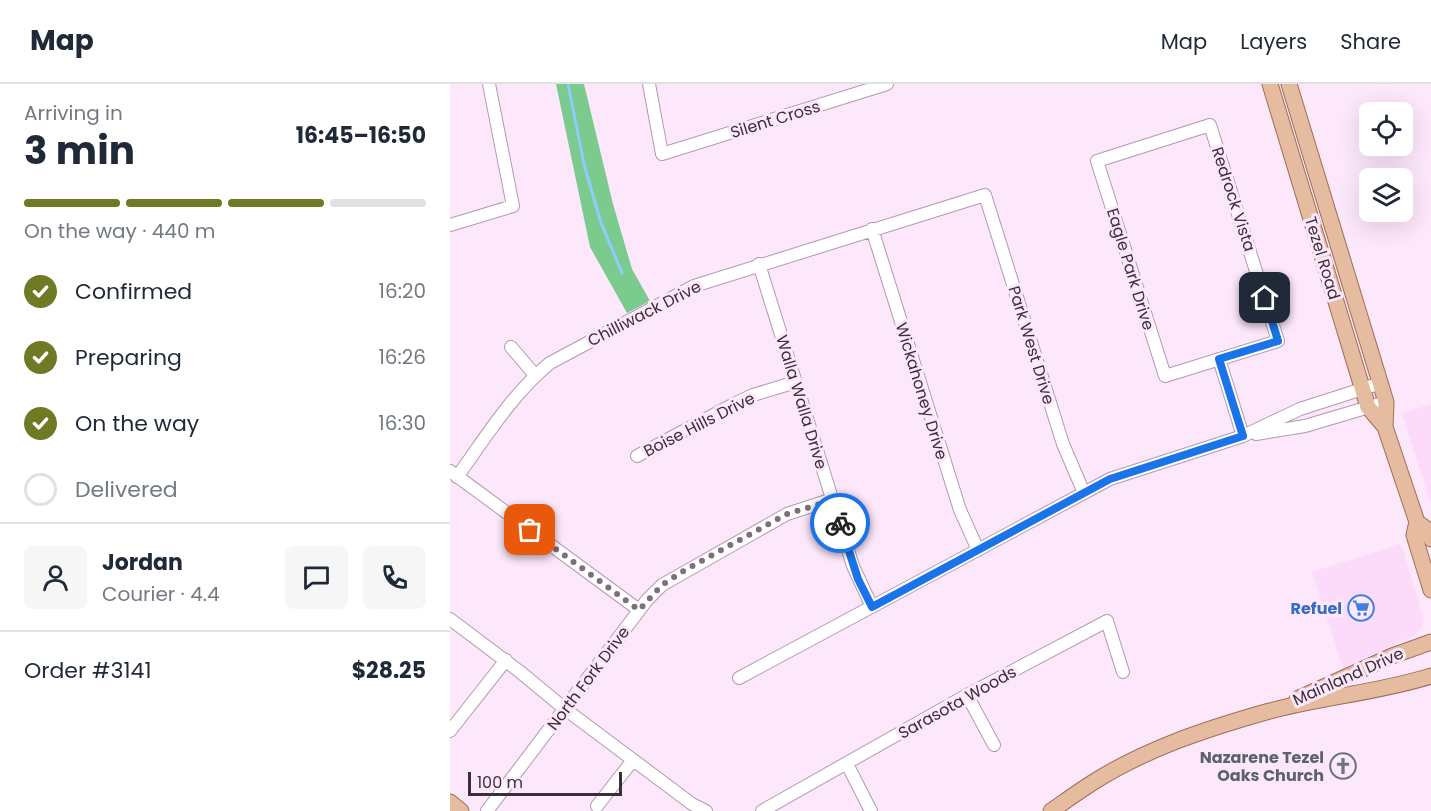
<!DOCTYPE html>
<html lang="en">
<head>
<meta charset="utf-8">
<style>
  body { margin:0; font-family:Poppins,sans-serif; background:#f6f6f7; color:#1f2937; height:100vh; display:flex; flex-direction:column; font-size:22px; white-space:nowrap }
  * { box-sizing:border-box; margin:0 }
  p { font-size:20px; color:#747a83 }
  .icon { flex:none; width:33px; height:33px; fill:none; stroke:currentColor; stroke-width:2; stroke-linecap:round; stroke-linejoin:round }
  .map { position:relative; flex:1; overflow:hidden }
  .side { display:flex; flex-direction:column; background:#fff; width:450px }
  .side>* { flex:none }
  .tools { position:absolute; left:909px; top:18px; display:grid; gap:12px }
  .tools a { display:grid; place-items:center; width:54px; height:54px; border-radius:9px; background:#fff; box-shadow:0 6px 24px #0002; font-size:30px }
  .scale { position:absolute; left:18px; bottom:15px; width:154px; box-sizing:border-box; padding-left:6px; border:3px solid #3a2f39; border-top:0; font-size:16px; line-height:21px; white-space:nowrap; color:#3a2f39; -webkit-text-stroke:4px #fde7fb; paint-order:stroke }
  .pin { position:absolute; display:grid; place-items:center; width:51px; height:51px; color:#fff; margin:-26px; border-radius:12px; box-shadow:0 3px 9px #0006 }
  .courier { position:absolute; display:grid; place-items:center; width:60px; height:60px; margin:-30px; border:4px solid #1a73e8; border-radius:50%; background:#fff; color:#222; box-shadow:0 2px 8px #0007 }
  .overview em { font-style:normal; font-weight:700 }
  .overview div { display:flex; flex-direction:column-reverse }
  .overview { display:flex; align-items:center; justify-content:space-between; height:102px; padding:0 24px }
  h1 { font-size:39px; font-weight:700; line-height:45px }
  .bar { display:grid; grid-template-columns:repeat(4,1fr); gap:9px 6px; align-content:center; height:72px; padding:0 24px }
  .bar i { height:8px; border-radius:4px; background:#e0e1e3 }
  .bar .current { background:#707923 }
  .bar p { grid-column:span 4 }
  .line { display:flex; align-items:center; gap:15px; padding:0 24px; border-top:2px solid #e0e1e3 }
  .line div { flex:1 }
  .round { display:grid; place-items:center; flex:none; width:63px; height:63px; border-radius:9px; background:#f6f6f7 }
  ol { padding:0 24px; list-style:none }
  li { display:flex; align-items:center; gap:18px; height:66px }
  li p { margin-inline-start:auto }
  li .icon { padding:6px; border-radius:50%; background:#707923; color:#fff; stroke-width:4 }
  li:last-child { color:#747a83 }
  li i { width:33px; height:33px; border:3px solid #e0e1e3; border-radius:50% }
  header { display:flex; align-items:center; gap:36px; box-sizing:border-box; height:84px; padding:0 30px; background:#fff; border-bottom:2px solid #e0e1e3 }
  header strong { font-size:28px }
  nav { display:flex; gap:33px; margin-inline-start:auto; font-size:21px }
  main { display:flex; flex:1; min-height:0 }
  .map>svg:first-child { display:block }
</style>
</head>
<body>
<header>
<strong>Map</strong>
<nav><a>Map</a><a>Layers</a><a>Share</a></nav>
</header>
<main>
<section class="side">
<div class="overview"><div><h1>3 min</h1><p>Arriving in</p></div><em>16:45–16:50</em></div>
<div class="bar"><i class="current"></i><i class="current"></i><i class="current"></i><i></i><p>On the way · 440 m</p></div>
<ol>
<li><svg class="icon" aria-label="check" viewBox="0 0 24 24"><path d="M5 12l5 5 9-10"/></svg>Confirmed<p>16:20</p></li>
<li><svg class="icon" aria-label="check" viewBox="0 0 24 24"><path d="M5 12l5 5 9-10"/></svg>Preparing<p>16:26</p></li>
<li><svg class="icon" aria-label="check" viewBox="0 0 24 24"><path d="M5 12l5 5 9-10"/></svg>On the way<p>16:30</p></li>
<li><i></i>Delivered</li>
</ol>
<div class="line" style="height:108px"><a class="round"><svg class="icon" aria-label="person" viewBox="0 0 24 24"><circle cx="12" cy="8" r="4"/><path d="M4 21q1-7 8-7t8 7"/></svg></a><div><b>Jordan</b><p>Courier · 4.4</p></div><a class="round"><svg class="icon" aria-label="chat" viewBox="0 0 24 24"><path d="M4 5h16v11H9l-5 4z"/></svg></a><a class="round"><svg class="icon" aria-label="phone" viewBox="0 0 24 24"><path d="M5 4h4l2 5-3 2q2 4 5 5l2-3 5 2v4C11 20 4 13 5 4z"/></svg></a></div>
<div class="line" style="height:78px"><div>Order #3141</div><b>$28.25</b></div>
</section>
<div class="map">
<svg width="981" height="727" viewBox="0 0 981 727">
  <rect width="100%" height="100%" fill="#fde7fb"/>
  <path fill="#fbdbf9" d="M981,320V420L952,329Z
    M951,460L974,535L971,545L962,553L893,584L862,488Z"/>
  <path fill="#7bcb8f" d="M106,0H134L163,120L182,185L200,217L177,229L140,163Z"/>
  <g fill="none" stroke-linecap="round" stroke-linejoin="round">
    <path stroke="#91cbfd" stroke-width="3" d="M118,0L134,80L150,136L172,189"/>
    <g stroke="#b299b0" stroke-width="14">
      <path id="minor" d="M199,0L212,70L437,0
        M760,41L828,257L715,292L647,77Z
        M0,141L63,122L39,0
        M422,145L510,426L528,466
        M309,180L403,482L422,523
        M61,263L85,291
        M769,275L793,352
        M806,350L855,342L936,318
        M187,372L284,320L303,311L346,298
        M0,387L189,526
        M7,393C36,353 62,310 100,279L244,202L535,111L613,360L634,409
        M0,535L69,587L115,625L242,720L256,727
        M289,594L660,395L793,352L850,325L931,299
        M517,611L544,661
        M0,647L56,576
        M397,680L421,727
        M147,722L183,676
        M37,727L197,516L212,501L337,430L383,415
        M312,727L517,611L657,537L673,588"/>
    </g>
    <g stroke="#9f6d53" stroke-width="17">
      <path id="major" d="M820,0L918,323L935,343
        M839,0L936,318L935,343L967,438L964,451L981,506
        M967,438L978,446L981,455
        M847,615L942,572L981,558
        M0,718L11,727
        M601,727C614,718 628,708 642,699C695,665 756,645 816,628C870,613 927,609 981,592"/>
    </g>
    <use href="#minor" stroke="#fff" stroke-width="12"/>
    <use href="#major" stroke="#e6bca0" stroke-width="15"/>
  </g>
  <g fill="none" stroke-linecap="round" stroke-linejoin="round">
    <path stroke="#7e6f7d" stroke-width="6" stroke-dasharray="0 10.8" d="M80,446L189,526L212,501L235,486L337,430L383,416L390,439"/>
    <path stroke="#1a73e8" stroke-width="8" d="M390,439L408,495L422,523L660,395L793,352L769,275L828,257L815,214"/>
  </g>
  <defs>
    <g id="supermarket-ring" transform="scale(1.35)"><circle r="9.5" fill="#fde7fb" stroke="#3f7fe0" stroke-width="1.5"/><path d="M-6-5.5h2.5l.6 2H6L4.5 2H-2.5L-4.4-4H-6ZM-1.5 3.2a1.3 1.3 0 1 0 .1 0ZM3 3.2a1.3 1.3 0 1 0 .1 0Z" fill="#3f7fe0"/></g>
    <g id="church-ring" transform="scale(1.35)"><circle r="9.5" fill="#fde7fb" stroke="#6b7280" stroke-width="1.5"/><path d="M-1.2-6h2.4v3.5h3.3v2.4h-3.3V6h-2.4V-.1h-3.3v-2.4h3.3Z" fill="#6b7280"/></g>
  </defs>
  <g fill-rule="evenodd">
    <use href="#supermarket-ring" x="911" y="524"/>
    <use href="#church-ring" x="893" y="682"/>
  </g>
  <g text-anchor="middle" stroke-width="6" stroke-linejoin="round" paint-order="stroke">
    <g font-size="16" fill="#3a2f39" stroke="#fde7fb">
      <text transform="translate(325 35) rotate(-17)" y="6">Silent Cross</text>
      <text transform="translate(784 115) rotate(72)" y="6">Redrock Vista</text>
      <text transform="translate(873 174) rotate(73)" y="6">Tezel Road</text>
      <text transform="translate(681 185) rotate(73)" y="6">Eagle Park Drive</text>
      <text transform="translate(194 229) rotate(-27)" y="6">Chilliwack Drive</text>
      <text transform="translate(582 261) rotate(73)" y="6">Park West Drive</text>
      <text transform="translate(472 307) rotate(73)" y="6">Wickahoney Drive</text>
      <text transform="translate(352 318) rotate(73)" y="6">Walla Walla Drive</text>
      <text transform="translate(249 340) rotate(-27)" y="6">Boise Hills Drive</text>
      <text transform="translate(898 592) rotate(-24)" y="6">Mainland Drive</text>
      <text transform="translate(138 594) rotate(-53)" y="6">North Fork Drive</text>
      <text transform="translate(507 618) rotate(-29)" y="6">Sarasota Woods</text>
    </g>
    <g font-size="16" font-weight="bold" fill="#366cbe" stroke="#fde7fb" text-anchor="end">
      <text x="892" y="530">Refuel</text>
    </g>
    <g font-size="16" font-weight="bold" fill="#5b616d" stroke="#fde7fb" text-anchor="end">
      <text x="874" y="679">Nazarene Tezel<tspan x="874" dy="18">Oaks Church</tspan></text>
    </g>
  </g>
</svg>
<div class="tools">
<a><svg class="icon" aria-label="locate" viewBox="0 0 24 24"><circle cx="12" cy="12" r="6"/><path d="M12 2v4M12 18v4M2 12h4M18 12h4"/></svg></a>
<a><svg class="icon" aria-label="layers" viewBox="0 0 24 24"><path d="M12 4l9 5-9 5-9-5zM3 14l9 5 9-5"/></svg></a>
</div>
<div class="scale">100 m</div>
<div class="pin" style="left:80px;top:446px;background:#ea580c"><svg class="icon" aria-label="bag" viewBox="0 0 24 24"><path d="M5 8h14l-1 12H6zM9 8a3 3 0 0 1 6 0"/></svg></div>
<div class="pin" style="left:815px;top:214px;background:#1f2937"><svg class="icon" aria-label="home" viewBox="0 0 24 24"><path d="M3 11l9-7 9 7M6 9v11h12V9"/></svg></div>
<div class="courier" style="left:390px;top:439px"><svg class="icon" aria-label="bike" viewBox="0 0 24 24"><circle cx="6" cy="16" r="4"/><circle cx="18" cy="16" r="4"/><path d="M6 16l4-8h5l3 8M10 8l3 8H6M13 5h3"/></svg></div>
</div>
</main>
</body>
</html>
